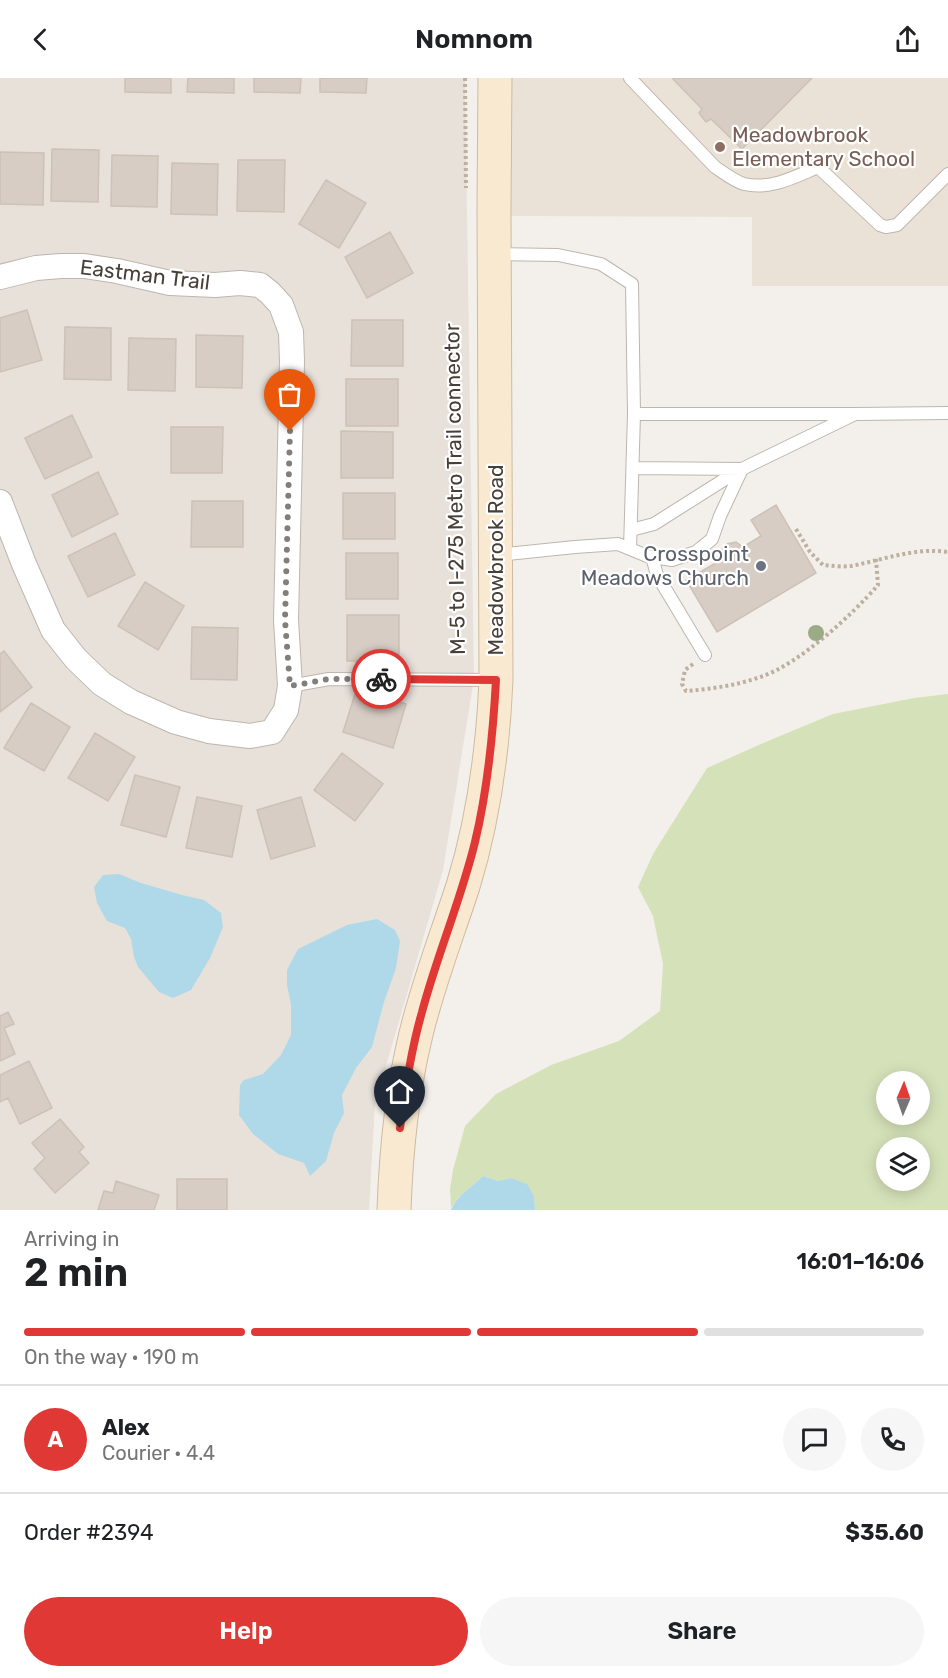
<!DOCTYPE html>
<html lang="en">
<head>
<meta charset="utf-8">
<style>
  body { margin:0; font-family:Rubik,sans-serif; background:#f6f6f6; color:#202124; height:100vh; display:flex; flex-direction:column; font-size:22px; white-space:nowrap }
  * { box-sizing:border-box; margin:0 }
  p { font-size:20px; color:#757577 }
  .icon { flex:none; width:33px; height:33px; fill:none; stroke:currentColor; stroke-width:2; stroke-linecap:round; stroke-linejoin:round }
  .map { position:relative; height:1132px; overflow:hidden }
  .drawer { display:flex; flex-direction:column; background:#fff; flex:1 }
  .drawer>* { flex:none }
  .needle { width:39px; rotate:2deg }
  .fabs { position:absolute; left:876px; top:993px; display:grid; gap:12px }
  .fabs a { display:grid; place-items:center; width:54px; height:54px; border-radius:50%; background:#fff; box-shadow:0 3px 15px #0003; font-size:30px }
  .pin { position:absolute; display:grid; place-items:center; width:51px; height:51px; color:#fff; margin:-62px -26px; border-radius:50% 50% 50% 0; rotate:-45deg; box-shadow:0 0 6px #0007 }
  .pin .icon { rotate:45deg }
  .courier { position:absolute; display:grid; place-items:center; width:60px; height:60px; margin:-30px; border:4px solid #e03835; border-radius:50%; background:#fff; color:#222; box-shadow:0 2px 8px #0007 }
  .summary em { font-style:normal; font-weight:600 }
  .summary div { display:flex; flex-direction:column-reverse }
  .summary { display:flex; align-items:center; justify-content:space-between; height:102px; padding:0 24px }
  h1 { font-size:39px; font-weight:600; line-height:45px }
  .bar { display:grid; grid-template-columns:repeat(4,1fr); gap:9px 6px; align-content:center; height:72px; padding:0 24px }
  .bar i { height:8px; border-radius:4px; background:#e0e0e0 }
  .bar .on { background:#e03835 }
  .bar p { grid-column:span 4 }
  .line { display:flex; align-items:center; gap:15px; padding:0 24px; border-top:2px solid #e0e0e0 }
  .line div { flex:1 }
  .round { display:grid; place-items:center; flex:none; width:63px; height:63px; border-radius:32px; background:#f6f6f6 }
  .button { display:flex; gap:12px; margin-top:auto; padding:12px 24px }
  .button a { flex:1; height:69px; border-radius:36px; background:#e03835; color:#fff; font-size:24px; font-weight:600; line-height:69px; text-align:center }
  .button a+a { background:#f6f6f6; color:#202124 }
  header { display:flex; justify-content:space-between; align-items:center; height:78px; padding:0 24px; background:#fff; font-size:27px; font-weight:600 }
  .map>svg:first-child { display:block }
</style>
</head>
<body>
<header><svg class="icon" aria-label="back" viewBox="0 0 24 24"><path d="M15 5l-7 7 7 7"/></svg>Nomnom<svg class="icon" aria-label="share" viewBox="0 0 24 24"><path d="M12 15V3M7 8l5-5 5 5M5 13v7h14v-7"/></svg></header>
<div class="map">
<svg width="948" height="1132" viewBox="0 0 948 1132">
  <rect width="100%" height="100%" fill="#f3f0eb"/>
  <path fill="#e7e1da" d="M0,0H465L474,601L443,792L375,1026L369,1132H0Z"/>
  <path fill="#ebe2d7" d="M491,0H948V208H752V139L492,138Z"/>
  <path fill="#d5e2b9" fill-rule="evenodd" d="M948,616V1132H535L534,1118L511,1100L498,1103L483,1098L458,1120L451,1130L450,1111L453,1092L465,1048L496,1016L551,987L619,963L660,933L663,886L653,838L638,809L653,776L707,690L761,666L833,636L914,620ZM886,1004H920V1036H886ZM886,1070H920V1102H886Z"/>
  <path fill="#afd9e8" d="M119,796L141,805L182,817L204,822L221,835L223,849L210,880L191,912L173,920L159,914L138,889L134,879L131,861L125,850L107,843L97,825L94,809L103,797Z
    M377,841L395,852L400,863L396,890L384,924L372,969L356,990L342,1017L344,1035L334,1055L326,1083L310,1098L304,1085L278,1076L253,1056L239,1037L240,1007L244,1002L263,996L281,977L291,957V927L287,907V892L298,871L347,847Z
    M483,1098L498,1103L511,1100L527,1106L534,1118L535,1132H451C456,1118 472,1109 483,1098Z"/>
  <path fill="#d7cdc4" stroke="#cec1b6" stroke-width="1.5" d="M125,0H171V15L125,14Z
    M188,0H234V15L187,14Z
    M254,0H301L300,15L254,14Z
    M320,0H367L366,15L320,14Z
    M674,0H812L742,71L711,41L706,44L699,35L702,31L673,1Z
    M52,71L99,72L98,124L51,123Z
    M0,74L44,75L43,127L0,126Z
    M112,77L158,78L157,129L111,128Z
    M238,82H285L284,134L237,133Z
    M172,85L218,86L217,137L171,136Z
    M326,102L366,125L339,170L299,146Z
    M390,154L413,195L367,220L345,179Z
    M27,232L42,282L0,294V240Z
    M352,242H403V288H351Z
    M65,249L111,250V302L64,301Z
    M196,257L243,258L242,310L196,309Z
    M129,260L176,261L175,313L128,312Z
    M346,301H398V348H346Z
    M72,337L92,379L45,401L25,360Z
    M171,349H223L222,395H171Z
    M341,353L393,354V400H341Z
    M98,394L118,436L72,459L52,417Z
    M343,415H395V461H343Z
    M192,423H243V469H191Z
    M776,427L816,495L717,554L686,502L723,481L721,473L727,466L736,464L743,469L761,458L751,442Z
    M115,455L135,497L88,519L68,478Z
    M346,475H398V521H346Z
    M145,504L184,528L158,572L118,548Z
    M347,537H399V583H347Z
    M192,549L238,550L237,602L191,601Z
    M4,573L32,609L0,634V576Z
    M357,610L406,626L393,670L343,654Z
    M31,625L70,649L44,693L4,670Z
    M95,655L135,679L108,723L68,700Z
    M342,675L383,706L355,743L314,712Z
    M135,697L180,709L166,759L121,747Z
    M197,719L242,728L232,779L186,770Z
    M301,719L315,768L271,781L257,732Z
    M8,934L14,946L4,950L15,976L0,983V938Z
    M29,983L52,1030L20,1046L8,1020L0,1024V997Z
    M60,1041L84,1069L79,1074L89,1085L55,1115L34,1091L45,1080L32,1065Z
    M177,1101H227V1132H177Z
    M116,1103L159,1117L154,1132H98L104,1113L113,1115Z"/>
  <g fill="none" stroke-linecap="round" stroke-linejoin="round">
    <g stroke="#beb6ae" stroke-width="14">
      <path id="lane" d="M630,0L715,89C724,95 734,103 744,106C771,112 794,99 818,89L880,147L886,149L897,147L948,96
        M496,176L558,177L601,186L632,206L634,336L630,471
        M855,336L948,335
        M633,390L742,391
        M631,452L654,446L741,391
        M497,477L575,469L618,466L647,478L672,482L696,474L712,461L720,438L742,391L855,336H634
        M652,479L657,497L705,577
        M290,608L329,601L495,602"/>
    </g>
    <g stroke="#beb6ae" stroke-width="26">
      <path id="street" d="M0,199L36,190L61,188H84L117,193L170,205L215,207L240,205L260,207L270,215L281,227L291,254L292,283L286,542L290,608L286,632L272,654L250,658L209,653L176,644L131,624L102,606L76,581L53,552L24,486L0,424"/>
    </g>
    <g stroke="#cdbba0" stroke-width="35">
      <path id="secondary" d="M394,1132C396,1073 402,1013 416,956C428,906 447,857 463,808C484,740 493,672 496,602L494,131L495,0"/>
    </g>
    <path stroke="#beb0a1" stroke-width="4" stroke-dasharray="3 3" stroke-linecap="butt" d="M465,0L466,110
      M796,451L810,474L823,487C832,488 842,489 851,488C883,482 915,469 948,474
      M693,586L685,592L682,606L686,613C712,611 739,607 763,598C800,585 853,536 878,507L876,481"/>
    <use href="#lane" stroke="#fff" stroke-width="12"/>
    <use href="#street" stroke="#fff" stroke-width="24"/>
    <use href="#secondary" stroke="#f8e9d0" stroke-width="33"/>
  </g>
  <circle fill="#9bab86" cx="816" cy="555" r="8"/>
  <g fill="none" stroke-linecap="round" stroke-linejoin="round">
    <path stroke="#837e77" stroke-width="6" stroke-dasharray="0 10.8" d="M290,353L285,542L290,608L329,601H381"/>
    <path stroke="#e03835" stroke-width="8" d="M381,601L496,602C493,657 488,710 475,764C461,822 437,877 422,934C411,972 405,1011 400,1050"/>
  </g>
  <circle fill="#8d6e63" stroke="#fff" stroke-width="2" cx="720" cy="69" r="6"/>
  <circle fill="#6b7280" stroke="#fff" stroke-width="2" cx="761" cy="488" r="6"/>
  <g text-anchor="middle" stroke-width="4.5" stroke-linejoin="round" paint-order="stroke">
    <g font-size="21" fill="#785e54" stroke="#fff" text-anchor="start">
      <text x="732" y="64">Meadowbrook<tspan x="732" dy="24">Elementary School</tspan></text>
    </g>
    <g font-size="21" fill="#474039" stroke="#fff">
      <text transform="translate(145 197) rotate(7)" y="7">Eastman Trail</text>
      <text transform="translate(455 411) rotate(-91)" y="7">M-5 to I-275 Metro Trail connector</text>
      <text transform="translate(496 482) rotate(-90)" y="7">Meadowbrook Road</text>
    </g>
    <g font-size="21" fill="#5b616d" stroke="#fff" text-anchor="end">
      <text x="749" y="483">Crosspoint<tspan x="749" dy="24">Meadows Church</tspan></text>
    </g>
  </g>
</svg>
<div class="fabs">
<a><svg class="needle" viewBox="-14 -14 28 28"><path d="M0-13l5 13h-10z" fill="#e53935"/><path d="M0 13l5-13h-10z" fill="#757577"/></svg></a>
<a><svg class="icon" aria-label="layers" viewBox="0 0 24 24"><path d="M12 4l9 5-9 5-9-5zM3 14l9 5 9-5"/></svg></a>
</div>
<div class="pin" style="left:290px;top:353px;background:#ea580c"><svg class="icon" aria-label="bag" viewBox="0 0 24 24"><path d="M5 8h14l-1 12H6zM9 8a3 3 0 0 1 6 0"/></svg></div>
<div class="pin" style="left:400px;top:1050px;background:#1f2937"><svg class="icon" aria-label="home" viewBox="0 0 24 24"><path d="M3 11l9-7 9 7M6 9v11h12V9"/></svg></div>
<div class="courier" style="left:381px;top:601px"><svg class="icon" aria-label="bike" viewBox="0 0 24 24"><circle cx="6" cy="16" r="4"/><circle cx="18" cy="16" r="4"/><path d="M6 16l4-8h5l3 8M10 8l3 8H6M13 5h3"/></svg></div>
</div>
<section class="drawer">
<div class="summary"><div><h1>2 min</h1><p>Arriving in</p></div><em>16:01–16:06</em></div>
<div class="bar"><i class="on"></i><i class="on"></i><i class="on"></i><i></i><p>On the way · 190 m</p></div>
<div class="line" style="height:108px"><b class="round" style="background:#e03835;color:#fff">A</b><div><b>Alex</b><p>Courier · 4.4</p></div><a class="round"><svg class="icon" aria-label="chat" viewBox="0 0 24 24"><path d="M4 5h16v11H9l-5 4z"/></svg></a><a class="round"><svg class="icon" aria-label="phone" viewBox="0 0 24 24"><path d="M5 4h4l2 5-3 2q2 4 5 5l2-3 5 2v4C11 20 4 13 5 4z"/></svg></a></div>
<div class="line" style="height:78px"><div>Order #2394</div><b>$35.60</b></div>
<div class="button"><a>Help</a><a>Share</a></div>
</section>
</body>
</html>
